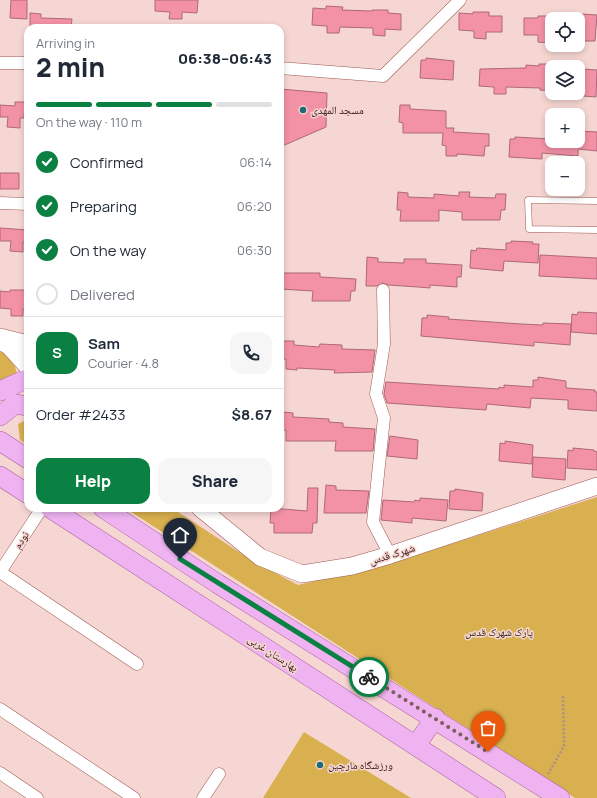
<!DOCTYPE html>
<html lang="en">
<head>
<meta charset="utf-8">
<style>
  body { margin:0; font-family:Manrope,"Noto Naskh Arabic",sans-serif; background:#f6f6f7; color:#1f2937; height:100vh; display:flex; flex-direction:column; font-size:15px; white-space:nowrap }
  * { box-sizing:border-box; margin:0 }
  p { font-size:13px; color:#747a83 }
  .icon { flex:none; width:22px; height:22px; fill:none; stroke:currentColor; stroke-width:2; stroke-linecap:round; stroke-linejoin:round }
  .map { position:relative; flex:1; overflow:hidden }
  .details { position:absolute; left:24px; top:24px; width:260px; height:488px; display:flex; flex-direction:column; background:#fff; border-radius:12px; box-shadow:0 2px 6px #0003 }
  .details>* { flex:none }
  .tools { position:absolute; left:545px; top:12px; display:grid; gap:8px }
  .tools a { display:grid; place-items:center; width:40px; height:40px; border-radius:8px; background:#fff; box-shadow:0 2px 6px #0003; font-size:20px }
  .pin { position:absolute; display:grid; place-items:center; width:34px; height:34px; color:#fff; margin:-41px -17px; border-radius:50% 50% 50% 0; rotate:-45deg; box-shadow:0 0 4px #0007 }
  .pin .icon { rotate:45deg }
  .courier { position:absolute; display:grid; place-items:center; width:40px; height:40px; margin:-20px; border:3px solid #0b8043; border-radius:50%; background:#fff; color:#222; box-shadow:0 1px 5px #0007 }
  .overview em { font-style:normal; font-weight:800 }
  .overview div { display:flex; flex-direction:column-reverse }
  .overview { display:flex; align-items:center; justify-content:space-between; height:68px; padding:0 12px }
  h1 { font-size:26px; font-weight:800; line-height:30px }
  .bar { display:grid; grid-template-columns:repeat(4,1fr); gap:6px 4px; align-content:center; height:48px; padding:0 12px }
  .bar i { height:5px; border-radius:3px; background:#e0e1e3 }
  .bar .on { background:#0b8043 }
  .bar p { grid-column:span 4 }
  .line { display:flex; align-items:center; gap:10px; padding:0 12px; border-top:1px solid #e0e1e3 }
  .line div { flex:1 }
  .round { display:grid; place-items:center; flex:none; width:42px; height:42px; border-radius:12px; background:#f6f6f7 }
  ol { padding:0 12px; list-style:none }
  li { display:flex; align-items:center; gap:12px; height:44px }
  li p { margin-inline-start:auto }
  li .icon { padding:4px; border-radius:50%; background:#0b8043; color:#fff; stroke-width:4 }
  li:last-child { color:#747a83 }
  li i { width:22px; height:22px; border:2px solid #e0e1e3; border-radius:50% }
  .button { display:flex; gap:8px; margin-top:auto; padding:8px 12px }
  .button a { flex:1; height:46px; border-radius:12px; background:#0b8043; color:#fff; font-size:16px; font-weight:800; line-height:46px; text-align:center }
  .button a+a { background:#f6f6f7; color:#1f2937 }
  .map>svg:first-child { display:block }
</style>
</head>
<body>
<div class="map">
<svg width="597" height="798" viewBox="0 0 597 798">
  <rect width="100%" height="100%" fill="#f6d6d2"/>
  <path fill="#d9b04f" d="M0,351L13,357L17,375L0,382Z
    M28,419V445L20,440L18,424Z
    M597,497V798H575L125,508H172L251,560L298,585L389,564Z
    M304,732L411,798H263Z"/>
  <path fill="#f391a7" stroke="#ae6878" d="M11,0H27V19L10,18Z
    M155,0H198L197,13L182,12V19H169L170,12L155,11Z
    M326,6L343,7L342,10L372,11V10H388V13L401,14V30L385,29V36L373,35V28L340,27L339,33H327V26L312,25L313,8L326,9Z
    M473,12H489V16H502V32H486V39L474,38V31L459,30V13L473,14Z
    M30,13L41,14V18L72,19L71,28H30Z
    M582,14L597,15L595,41H583V34H578V16L582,17Z
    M538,16H552L551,43L538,42V35H524V18H538Z
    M426,58L454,61L453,80L420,78L421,60H426Z
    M539,64H552V91L540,90V88L506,87V94H494V87L479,86L480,69L526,68V65L539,66Z
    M582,69L597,70L596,97L583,96V89H578V72H582Z
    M280,89L327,93L326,127L280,147Z
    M15,102H25L24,118H20V128L7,127L8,117H0V105L15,106Z
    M400,105H410V109L446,111V128H454L453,132L489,134V146H485L484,156L457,154V156H446V146L442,145L443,133H403V123L399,122Z
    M580,131L597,132V151L578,149V156L542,153V159L509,157L510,139H515V137L552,139V141H578Z
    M0,173H19V189H0Z
    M398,192L408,193V197L434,198V194L459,196V192H470L469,197L495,198L496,194H506L505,210H501L500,220H462V212L439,210V221H400L401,210H397Z
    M0,228L28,230L27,242H23V252L10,251L11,241H0Z
    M511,241L533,242L532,244H539L538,263L504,261L503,271L470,268L471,250L476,251L477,248L506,250V243H511Z
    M540,255L597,258V279L539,276Z
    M367,257L378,258V262L404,263V259H426V263L462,265L461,277H457V287L430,285V288L418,287L388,285L383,283L377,286H366Z
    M283,273H320V277L356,279L355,291H351L350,301H312L313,291L280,289V277H282Z
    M10,290H26L28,310L23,309V316H11V309L0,308V291L10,292Z
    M578,312L597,313V334L571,332L572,314L577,315Z
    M427,315L449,317L448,319L521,324L543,325V323L571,324L570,345L534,342V346L421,336L422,318H427Z
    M283,341H294V345L319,347L320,344L342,345V349L375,350L372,372L334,373L335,370L297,368V370L286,369V359H283Z
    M538,377L566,381V388L595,390V392H597V411L568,409V400L531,398L530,408L487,404L486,410L387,403L384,394L386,382L499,389V387L504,388V385L533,387V380H538Z
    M283,412L293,413V417L329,419V422L343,423V427L375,429L373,451H335L336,441H286V430H282Z
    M390,436L418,440L417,459L387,456Z
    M505,441L533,445L532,464L499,461L500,443L505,444Z
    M573,448L594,450V451L597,452V470L567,468L568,450L573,451Z
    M533,457L566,459L565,480L532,477Z
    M326,485L336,486V490L369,491L366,513H324Z
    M308,488H318L317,523H313L312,533H274V523H270L271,508L307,511Z
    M455,489L483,493L482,511L449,509L450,491H455Z
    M420,498L448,500L446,521L412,518V523L381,520L383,500L414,502L415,500L420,501Z"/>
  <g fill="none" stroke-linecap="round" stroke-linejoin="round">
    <g stroke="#9d5953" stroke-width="7">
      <path id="lane" d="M597,201L528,200L529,229L597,230"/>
    </g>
    <g stroke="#9d5953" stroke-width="13">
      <path id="street" d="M0,63H28
        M280,68L383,76L460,0
        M0,203L28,204
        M383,290L384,344L376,394L384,418L373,522L390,555
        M0,572L137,664
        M0,572L42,508
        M0,709L134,798
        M0,773L37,798
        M203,798L219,774"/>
    </g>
    <g stroke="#9d5953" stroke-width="18">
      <path id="secondary" d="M0,337L28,344
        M0,341L9,346L28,367
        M200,508L260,557L302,574L352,566L390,555L597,486"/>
    </g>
    <g stroke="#a85e9f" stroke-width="20">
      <path id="primary" d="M0,391L24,380
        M0,416L15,404L28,406
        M0,441L28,459
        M0,476L28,494
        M50,508L496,798
        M103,508L218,584L560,798
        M416,745L435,718"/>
    </g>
    <path stroke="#ac8d8a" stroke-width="2.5" stroke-dasharray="2 2" stroke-linecap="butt" d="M548,774L564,746L563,696"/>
    <use href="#lane" stroke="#fff" stroke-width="6"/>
    <use href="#street" stroke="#fff" stroke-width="12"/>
    <use href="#secondary" stroke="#fff" stroke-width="17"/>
    <use href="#primary" stroke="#eeb3f0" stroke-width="19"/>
  </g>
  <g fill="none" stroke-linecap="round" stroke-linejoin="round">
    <path stroke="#7c5e5b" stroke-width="4" stroke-dasharray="0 7.2" d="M369,677L488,752"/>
    <path stroke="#0b8043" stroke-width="5" d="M180,559L369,677"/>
  </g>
  <g fill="#206b73" stroke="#f6d6d2" stroke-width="1.5">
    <circle cx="303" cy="110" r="4"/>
    <circle cx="320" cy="765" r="4"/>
  </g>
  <g text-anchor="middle" stroke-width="3" stroke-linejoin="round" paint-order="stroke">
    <g font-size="11" fill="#3a1d1b" stroke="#f6d6d2" text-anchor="start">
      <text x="311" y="114">مسجد المهدی</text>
      <text x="328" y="769">ورزشگاه مارچین</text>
    </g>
    <g font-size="11" fill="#3a1d1b" stroke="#f6d6d2">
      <text transform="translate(21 540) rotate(-57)" y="4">نودم</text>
      <text transform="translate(392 554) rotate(-17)" y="4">شهرک قدس</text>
      <text transform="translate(273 653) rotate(33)" y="4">بهارستان غربی</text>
    </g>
    <g font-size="11" fill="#3a301c" stroke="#f6d6d2">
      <text x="499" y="636">پارک شهرک قدس</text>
    </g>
  </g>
</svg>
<div class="tools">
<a><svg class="icon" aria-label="locate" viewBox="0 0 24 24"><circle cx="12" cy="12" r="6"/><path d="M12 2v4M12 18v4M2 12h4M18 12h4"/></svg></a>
<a><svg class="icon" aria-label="layers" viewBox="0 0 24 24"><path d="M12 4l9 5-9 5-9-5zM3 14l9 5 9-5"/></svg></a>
<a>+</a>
<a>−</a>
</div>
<div class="pin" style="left:488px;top:752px;background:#ea580c"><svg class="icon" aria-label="bag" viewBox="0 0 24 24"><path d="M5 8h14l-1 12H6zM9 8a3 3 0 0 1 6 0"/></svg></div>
<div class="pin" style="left:180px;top:559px;background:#1f2937"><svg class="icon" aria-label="home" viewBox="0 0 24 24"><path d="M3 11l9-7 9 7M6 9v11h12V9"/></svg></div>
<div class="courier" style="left:369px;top:677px"><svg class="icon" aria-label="bike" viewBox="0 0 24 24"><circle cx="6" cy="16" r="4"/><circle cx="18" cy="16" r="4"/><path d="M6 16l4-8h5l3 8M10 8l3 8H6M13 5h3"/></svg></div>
<section class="details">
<div class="overview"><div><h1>2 min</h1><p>Arriving in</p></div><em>06:38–06:43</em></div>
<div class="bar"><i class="on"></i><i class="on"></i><i class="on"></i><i></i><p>On the way · 110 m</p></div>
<ol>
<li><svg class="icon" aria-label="check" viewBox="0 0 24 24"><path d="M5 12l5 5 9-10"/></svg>Confirmed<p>06:14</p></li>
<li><svg class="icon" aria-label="check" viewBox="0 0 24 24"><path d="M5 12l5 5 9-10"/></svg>Preparing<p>06:20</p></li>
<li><svg class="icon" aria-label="check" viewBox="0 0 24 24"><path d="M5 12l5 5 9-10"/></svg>On the way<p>06:30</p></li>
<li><i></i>Delivered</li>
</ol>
<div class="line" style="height:72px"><b class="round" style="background:#0b8043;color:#fff">S</b><div><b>Sam</b><p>Courier · 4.8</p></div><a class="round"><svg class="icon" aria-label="phone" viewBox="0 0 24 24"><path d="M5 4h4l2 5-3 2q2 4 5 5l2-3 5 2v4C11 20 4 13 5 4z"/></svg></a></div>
<div class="line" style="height:52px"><div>Order #2433</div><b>$8.67</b></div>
<div class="button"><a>Help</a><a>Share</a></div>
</section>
</div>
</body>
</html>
